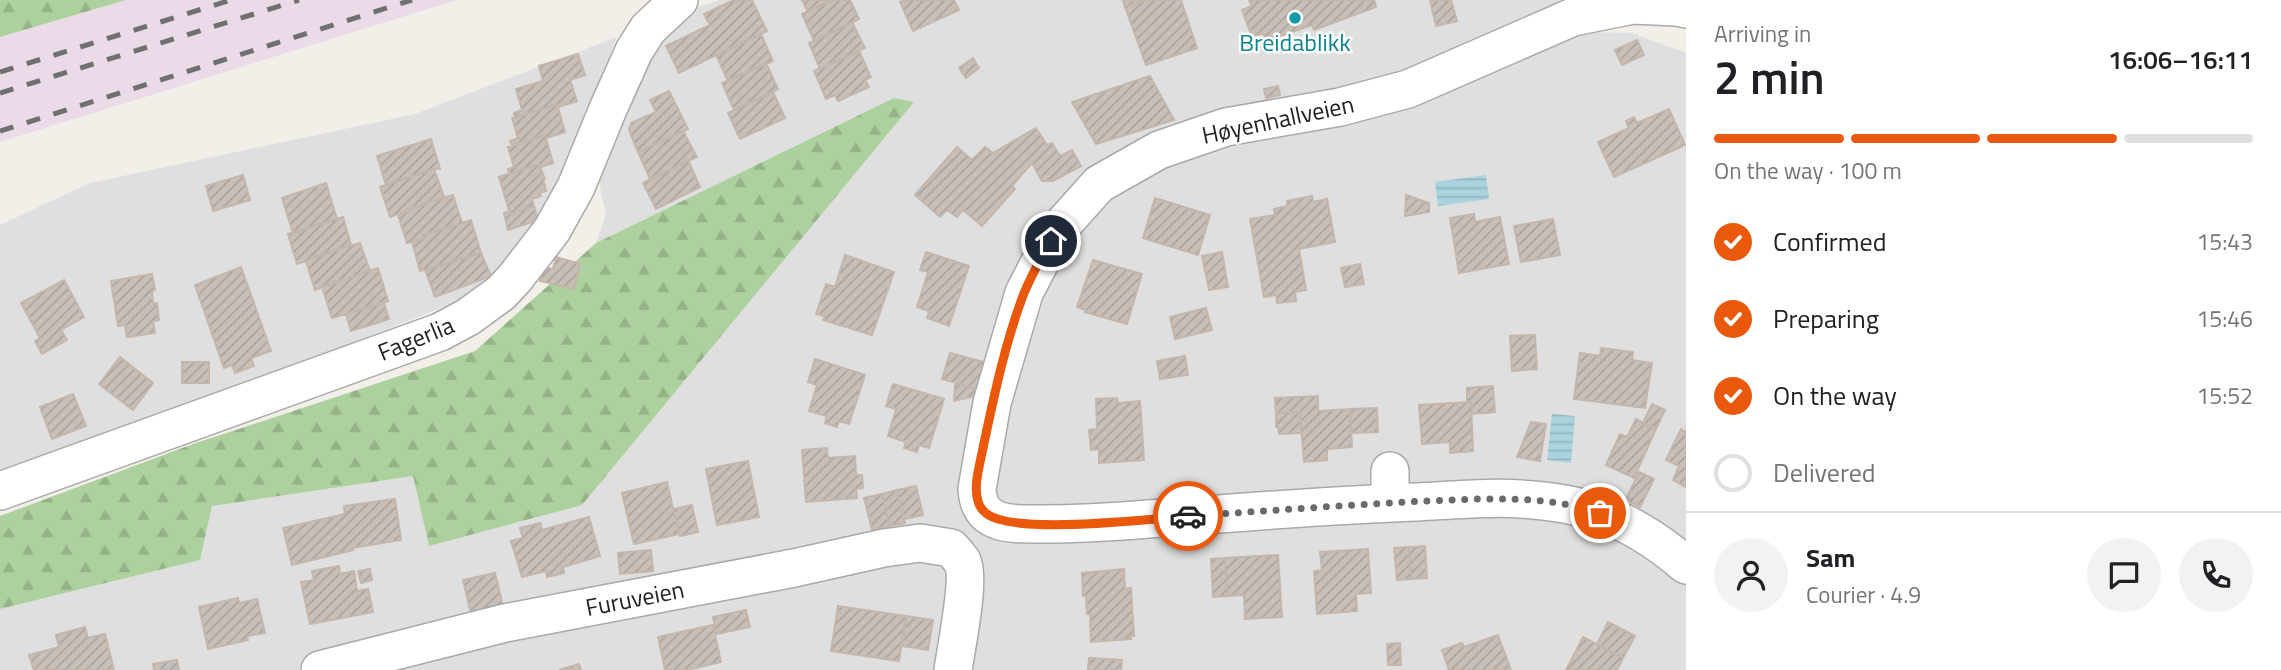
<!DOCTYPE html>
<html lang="en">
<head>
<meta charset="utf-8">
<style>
  body { margin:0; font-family:"Titillium Web",sans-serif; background:#f2f2f2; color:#202124; height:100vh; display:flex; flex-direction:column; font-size:26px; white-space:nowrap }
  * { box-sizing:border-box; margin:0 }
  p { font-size:23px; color:#757577 }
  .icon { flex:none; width:38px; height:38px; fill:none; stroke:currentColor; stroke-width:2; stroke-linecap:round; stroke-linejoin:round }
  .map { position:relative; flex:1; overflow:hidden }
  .sheet { display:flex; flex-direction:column; background:#fff; width:595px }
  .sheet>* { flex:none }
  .pin { position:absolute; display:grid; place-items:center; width:60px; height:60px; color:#fff; margin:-30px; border:4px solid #fff; border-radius:50%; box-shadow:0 2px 7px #0007 }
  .courier { position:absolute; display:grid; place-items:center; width:70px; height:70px; margin:-35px; border:5px solid #ea580c; border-radius:50%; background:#fff; color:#222; box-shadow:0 2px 9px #0007 }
  .overview em { font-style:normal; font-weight:600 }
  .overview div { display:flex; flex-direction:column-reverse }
  .overview { display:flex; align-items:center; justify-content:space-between; height:119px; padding:0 28px }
  h1 { font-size:46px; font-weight:600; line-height:52px }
  .bar { display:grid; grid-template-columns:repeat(4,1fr); gap:10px 7px; align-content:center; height:84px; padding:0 28px }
  .bar i { height:9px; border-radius:5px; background:#e0e0e0 }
  .bar .on { background:#ea580c }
  .bar p { grid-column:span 4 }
  .line { display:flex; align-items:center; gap:18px; padding:0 28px; border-top:2px solid #e0e0e0 }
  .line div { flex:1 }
  .round { display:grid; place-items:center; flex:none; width:74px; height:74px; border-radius:37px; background:#f2f2f2 }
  ol { padding:0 28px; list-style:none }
  li { display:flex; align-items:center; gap:21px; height:77px }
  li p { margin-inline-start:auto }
  li .icon { padding:7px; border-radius:50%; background:#ea580c; color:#fff; stroke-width:4 }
  li:last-child { color:#757577 }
  li i { width:38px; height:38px; border:4px solid #e0e0e0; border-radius:50% }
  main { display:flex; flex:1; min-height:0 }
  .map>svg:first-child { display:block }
</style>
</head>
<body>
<main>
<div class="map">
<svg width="1686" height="670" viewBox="0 0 1686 670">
  <defs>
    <pattern id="forest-firs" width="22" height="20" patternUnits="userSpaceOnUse" patternTransform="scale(1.75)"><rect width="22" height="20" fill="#add19e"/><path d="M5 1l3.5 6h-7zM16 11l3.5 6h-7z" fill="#95b388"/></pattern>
    <pattern id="water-rules" width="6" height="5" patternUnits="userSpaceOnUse" patternTransform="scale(1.75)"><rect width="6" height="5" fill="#aad3df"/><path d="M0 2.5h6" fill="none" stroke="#92b5bf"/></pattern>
    <pattern id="building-hatch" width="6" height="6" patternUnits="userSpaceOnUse" patternTransform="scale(1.75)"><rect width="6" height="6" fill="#c7bfb8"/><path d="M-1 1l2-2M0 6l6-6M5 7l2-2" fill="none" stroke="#aba49e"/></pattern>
  </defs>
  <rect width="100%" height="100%" fill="#f2efe9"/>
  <path fill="#e0dfdf" d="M719,0H1571L1582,32L1632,33L1686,53V670H0V609L200,560L212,506L413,476L429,546L913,102L894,98L596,243L606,215L598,177L660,33L699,7Z
    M617,37L548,209L485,290L20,476L0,480V225L90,183L415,114Z"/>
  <path fill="#ebdbe8" d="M126,0H457L0,142V37Z"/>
  <path fill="url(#forest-firs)" d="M0,0H126L0,37Z
    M894,98L914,102L582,505L429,546L413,476L212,506L200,560L0,609V516L193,444L475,351L596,243Z"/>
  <path fill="url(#water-rules)" d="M1486,175L1489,199L1438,206L1435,182Z
    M1552,414L1575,416L1571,463L1547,460Z"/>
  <path fill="url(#building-hatch)" stroke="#c4b6ab" stroke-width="2" d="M734,0H752L767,31L679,73L666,46L710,25L704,14Z
    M802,0H832L808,12Z
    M832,0H850L859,19L814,41L802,14Z
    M904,0H954L959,10L913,31L900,2Z
    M1123,0H1147L1125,7Z
    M1147,0H1181L1197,48L1146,65L1125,7Z
    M1249,0H1374L1376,7L1314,30L1312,25L1266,41L1263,33L1252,37L1242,10L1252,6Z
    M1430,0H1451L1457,21L1436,26Z
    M852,22L865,48L820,69L809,43Z
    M761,34L773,61L728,81L716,55Z
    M1637,40L1644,55L1622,65L1615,50Z
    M859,51L871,77L865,80L869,87L838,101L835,95L826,99L814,71Z
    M578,54L585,75L570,80L577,101L558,107L557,104L515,118L514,113L522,110L516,89L543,81L539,66Z
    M973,58L979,68L966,78L959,68Z
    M766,63L778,89L734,110L722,83Z
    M1150,76L1174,120L1096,144L1072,102Z
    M1278,86L1280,95L1266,98L1264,89Z
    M669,91L688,129L638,152L629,130L631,123L656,112L650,100Z
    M773,92L785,118L740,139L728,113Z
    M557,104L565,132L546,138L545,135L512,145L510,141L518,138L512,118Z
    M1669,109L1685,145L1614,177L1598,142L1629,128L1626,121L1634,117L1637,123Z
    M1036,128L1047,145L1052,143L1060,156L1072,150L1081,166L1053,181H1042L1032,163L1012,186L1015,189L982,226L963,210L957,217L947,210L940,217L915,195L957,147L972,160L985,147L993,153Z
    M683,131L697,157L650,179L638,152Z
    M545,135L553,163L541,167L539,164L509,174L508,169L514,167L508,147Z
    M431,139L440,169H434L386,185L377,156Z
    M688,160L700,187L656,209L643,183Z
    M539,164L545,179H543L546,191L539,193L541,196L532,199L534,206L510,214L499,177Z
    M434,169L444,197L390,217L380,187Z
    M243,175L250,200L213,211L206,186Z
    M326,183L337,219L293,233L282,198Z
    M453,195L462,223L423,235L424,239L407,243L398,215L408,212L407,209Z
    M1406,195L1429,203V212L1405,216Z
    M1312,196L1313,202L1327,199L1335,242L1299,249L1306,290L1295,292L1296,301L1277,303L1276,295L1264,297L1250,219L1275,215L1274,209L1287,206V201Z
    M1155,198L1210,215L1198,255L1143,238Z
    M534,206L538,220L508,230L504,213L510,211V214Z
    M1474,214L1475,222L1500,217L1509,264L1459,273L1450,218Z
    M343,217L351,245L297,264L288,234Z
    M1553,219L1560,255L1521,262L1514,226Z
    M471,220L481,253L420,271L412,242L424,239L423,235Z
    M360,243L370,271L315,290L306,261L314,258V257Z
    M926,252L969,266L949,326L927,318L929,311L917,307L928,272L920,270Z
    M1222,252L1228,287L1209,290L1202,256Z
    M481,253L491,276L435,297L425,270Z
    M845,255L894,272L872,335L823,320L825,316L816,314L826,284L835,287Z
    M556,257L580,264L574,289L540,281L543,267L553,269Z
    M1093,260L1142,274L1127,324L1085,312L1086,310L1077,307Z
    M1360,264L1364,284L1345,287L1341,268Z
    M241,267L271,351L251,358L254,366L235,373L232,365L224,368L195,285Z
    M378,268L388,301L332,318L322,287Z
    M152,274L155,290L152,291L153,304L157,303L159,320L153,321L155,333L127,337L125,325L118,326L111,281Z
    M64,280L84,317L61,330L67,340L42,354L35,341L40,338L21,303Z
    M384,303L389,319L351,331L346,314Z
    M1206,308L1212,330L1175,339L1170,317Z
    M1535,335L1537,369L1512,371L1510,336Z
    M1601,348L1633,352L1632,360L1652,363L1645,408L1574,399L1580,353L1600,356Z
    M950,353L987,363L976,388L942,379Z
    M1185,356L1188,375L1160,379L1157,361Z
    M120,357L153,383L133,410L99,384Z
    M815,359L865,375L849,424L839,421L837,427L825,423L827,416L809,411L817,385L808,382Z
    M182,362H209V383H182Z
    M955,383L976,389L975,396L954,401Z
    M893,384L944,399L929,448L919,445L917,452L904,448L906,442L888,436L896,409L886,406Z
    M1493,386L1495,412L1472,414L1471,402H1467V388Z
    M73,394L86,426L52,439L40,407Z
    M1318,396V411L1350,409L1352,447L1327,449V460L1304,462L1300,412L1276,413L1275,398Z
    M1117,398L1118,403L1140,401L1144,460L1099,463V449L1091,450L1089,430L1097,429L1096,399Z
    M1471,402L1473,451L1450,453V442L1422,444L1419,405Z
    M1652,404L1665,410L1656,429L1643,423Z
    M1377,408L1378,432L1351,433L1350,409Z
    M1300,412L1301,433L1279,434L1278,427H1276V413Z
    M1636,419L1656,429L1634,478L1606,465L1620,434L1627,437Z
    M1531,422L1546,424L1540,461L1517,457Z
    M1681,429L1686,432V487L1673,480L1679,466L1666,460Z
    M827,448L828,458L855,456L856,475H862L863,488L856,489L857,498L806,502L802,450Z
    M748,461L759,517L717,525L706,469Z
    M1639,472L1654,479L1640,507L1626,499Z
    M667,482L679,534L634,544L622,493Z
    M916,486L923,515L904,519L897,490Z
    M897,490L905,523L889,526L882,494Z
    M882,494L889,526L872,530L864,498Z
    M395,499L401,540L352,548L353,550L292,565L283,528L345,514L344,506Z
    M692,505L698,532L680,536L673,509Z
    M589,517L600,556L563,567L564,573L547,577L546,571L522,577L511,541L523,538L520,528L540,523L542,530Z
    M1425,546L1427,578L1411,579L1409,547Z
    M1409,547L1411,579L1397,580L1394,548Z
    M1368,549L1371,593L1356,594L1357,611L1317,614L1314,571L1322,570L1320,552Z
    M651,550L653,571L620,574L618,553Z
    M1278,555L1282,617L1245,619L1244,595L1228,596L1225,558Z
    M1225,558L1228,596L1213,597L1211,559Z
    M339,566L340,574L354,571L357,591L368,589L373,612L310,624L301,582L314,580L312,571Z
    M370,569L372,580L361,583L358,571Z
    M1124,569L1125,589L1131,588L1134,636H1130L1131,639L1091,642L1090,614H1087L1086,596H1083L1082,573Z
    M495,573L503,606L471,614L463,580Z
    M238,598L239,603L257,599L265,633L247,636L248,640L208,649L199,607Z
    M838,606L906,616L899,661L831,651Z
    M746,610L750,627L716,634L713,617Z
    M906,616L933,620L928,650L902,646Z
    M1608,622L1635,636L1623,658L1597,644Z
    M713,625L721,662L687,670H665L658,637Z
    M85,627L88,638L105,634L114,670H34L29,655L59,647L56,635Z
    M1498,635L1511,670H1449L1442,650L1462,643L1464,647Z
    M1583,637L1623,658L1617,670H1566Z
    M1400,643L1401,665H1388L1387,644Z
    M1089,658L1122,660L1121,670H1088Z
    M177,660L179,670H154L153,664Z
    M579,664L581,670H559Z"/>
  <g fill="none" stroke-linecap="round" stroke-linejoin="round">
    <g stroke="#a9a9a9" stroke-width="40">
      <path id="minor" d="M1686,9L1677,7L1633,5L1573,17L1408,89L1340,107L1226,127L1159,150L1099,184L1065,222L1051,241L1024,293L992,403L977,489C978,505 984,516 1000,521C1013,525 1028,524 1042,524C1077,524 1112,522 1148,519C1237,513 1327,505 1417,502C1456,500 1495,496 1533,500C1596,505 1638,524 1686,565
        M1390,471V503
        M0,491L440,332L468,317L501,293L515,278L552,230L576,187L608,109L634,51L648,29L679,0
        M320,670L505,623L794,568L884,548L920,543L951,548C955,552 959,557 962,561C971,578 956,648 953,670"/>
    </g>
    <use href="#minor" stroke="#fff" stroke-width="37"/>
    <path stroke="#707070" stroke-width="5" stroke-dasharray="14 14" stroke-linecap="butt" d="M0,72L231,0
      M0,93L299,0
      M0,131L412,0"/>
  </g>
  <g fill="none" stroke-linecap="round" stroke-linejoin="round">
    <path stroke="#6b6a68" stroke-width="7" stroke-dasharray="0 12.6" d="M1188,516C1267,511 1346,505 1424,501C1483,499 1543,494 1600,513"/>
    <path stroke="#ea580c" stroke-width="9" d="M1051,241C1041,257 1032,275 1024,293C1005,343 994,396 983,448C980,464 973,486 978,501C979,506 983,511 987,514C1016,535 1148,519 1188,516"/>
  </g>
  <circle fill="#0f9aa8" stroke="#fff" stroke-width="2.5" cx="1295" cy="18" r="7"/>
  <g text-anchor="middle" stroke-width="5" stroke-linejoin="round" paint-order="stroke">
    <g font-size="24" fill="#0d838f" stroke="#fff">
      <text x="1295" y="51">Breidablikk</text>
    </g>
    <g font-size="24" fill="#222" stroke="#fff">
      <text transform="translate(1278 120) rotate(-12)" y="8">Høyenhallveien</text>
      <text transform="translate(416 339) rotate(-22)" y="8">Fagerlia</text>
      <text transform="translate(635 599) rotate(-11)" y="8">Furuveien</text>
    </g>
  </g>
</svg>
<div class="pin" style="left:1600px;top:513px;background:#ea580c"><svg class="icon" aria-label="bag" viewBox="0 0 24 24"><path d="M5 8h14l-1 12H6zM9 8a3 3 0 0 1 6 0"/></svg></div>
<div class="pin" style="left:1051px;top:241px;background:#1f2937"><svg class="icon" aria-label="home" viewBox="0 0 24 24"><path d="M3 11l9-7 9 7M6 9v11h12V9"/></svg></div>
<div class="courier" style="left:1188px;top:516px"><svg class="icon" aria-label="car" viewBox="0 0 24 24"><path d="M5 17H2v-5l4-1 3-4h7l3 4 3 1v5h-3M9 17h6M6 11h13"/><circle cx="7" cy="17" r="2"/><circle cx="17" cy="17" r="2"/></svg></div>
</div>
<section class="sheet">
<div class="overview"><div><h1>2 min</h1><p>Arriving in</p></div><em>16:06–16:11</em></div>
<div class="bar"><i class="on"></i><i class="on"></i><i class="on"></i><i></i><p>On the way · 100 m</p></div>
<ol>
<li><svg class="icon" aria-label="check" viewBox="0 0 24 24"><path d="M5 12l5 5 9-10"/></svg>Confirmed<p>15:43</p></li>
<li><svg class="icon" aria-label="check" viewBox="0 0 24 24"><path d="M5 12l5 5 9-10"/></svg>Preparing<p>15:46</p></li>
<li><svg class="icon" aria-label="check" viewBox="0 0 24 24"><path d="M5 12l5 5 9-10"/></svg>On the way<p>15:52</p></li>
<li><i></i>Delivered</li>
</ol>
<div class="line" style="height:126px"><a class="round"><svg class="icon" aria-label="person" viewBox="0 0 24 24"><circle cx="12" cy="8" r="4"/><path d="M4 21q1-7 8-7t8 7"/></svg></a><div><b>Sam</b><p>Courier · 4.9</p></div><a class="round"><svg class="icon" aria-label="chat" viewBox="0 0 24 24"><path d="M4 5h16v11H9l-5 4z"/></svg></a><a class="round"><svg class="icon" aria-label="phone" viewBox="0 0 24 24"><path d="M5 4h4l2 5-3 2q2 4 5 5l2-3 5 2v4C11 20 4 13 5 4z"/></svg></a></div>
</section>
</main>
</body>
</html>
